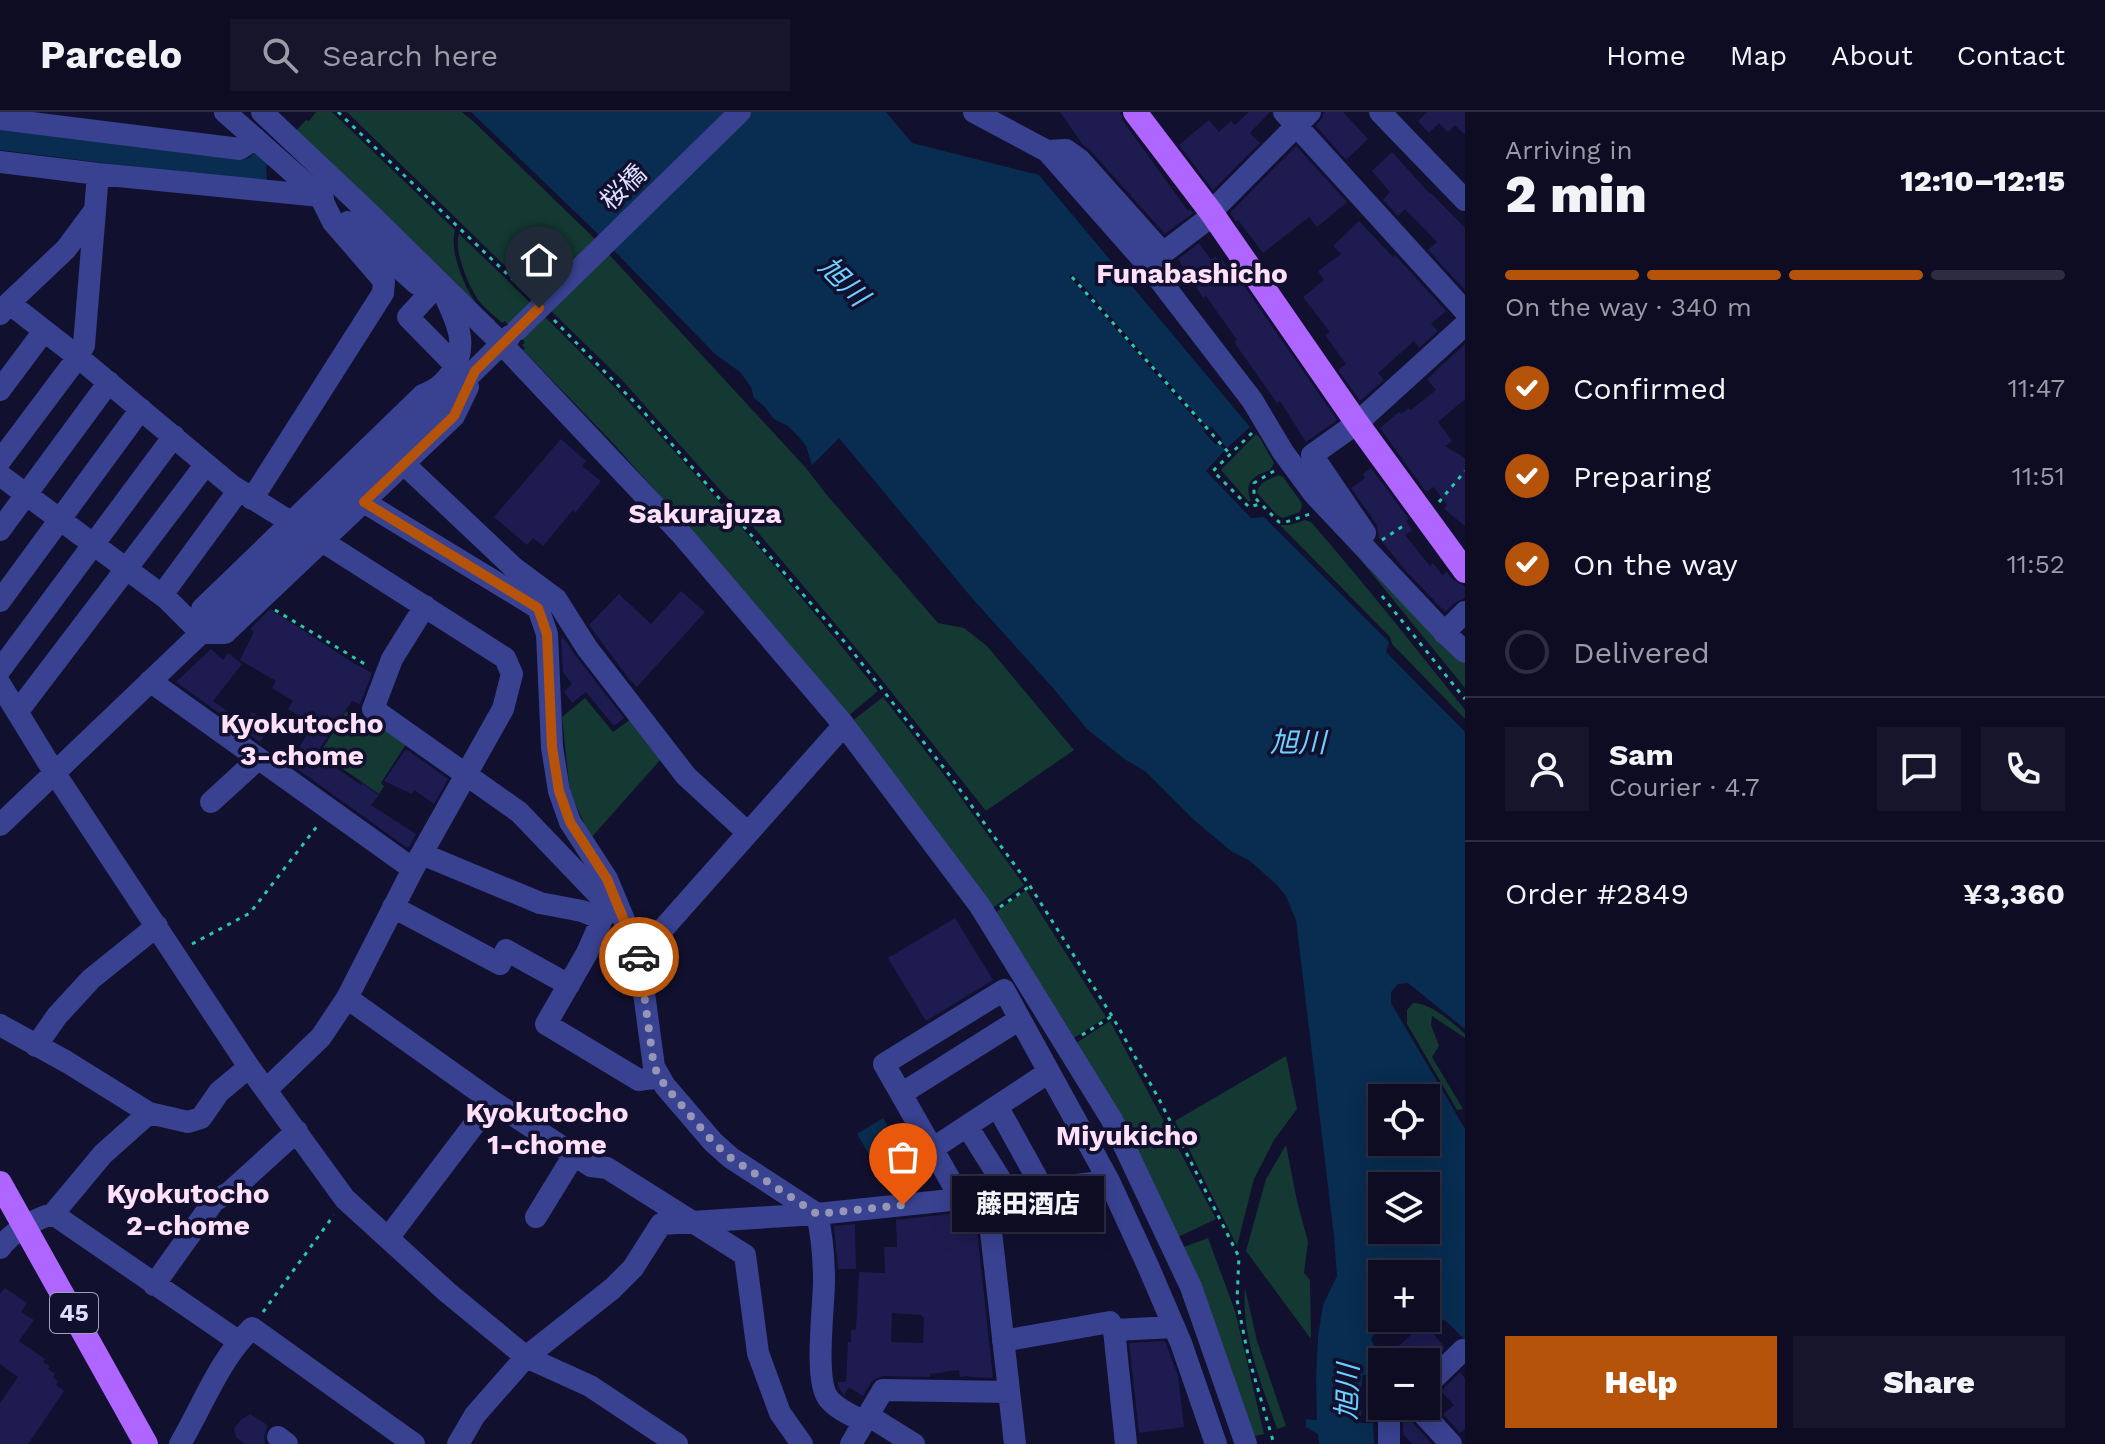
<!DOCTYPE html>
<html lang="en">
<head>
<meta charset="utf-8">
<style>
  body { margin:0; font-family:"Work Sans","Noto Sans JP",sans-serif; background:#16152b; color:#f1f3f6; height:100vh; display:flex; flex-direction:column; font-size:30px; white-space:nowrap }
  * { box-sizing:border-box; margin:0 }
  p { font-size:26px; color:#9a9ba6 }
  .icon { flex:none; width:44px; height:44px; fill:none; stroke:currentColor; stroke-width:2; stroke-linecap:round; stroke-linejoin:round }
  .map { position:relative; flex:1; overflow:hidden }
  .sheet { display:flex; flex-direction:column; background:#0d0c23; width:640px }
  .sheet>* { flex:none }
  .tools { position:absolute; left:1368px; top:972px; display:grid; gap:16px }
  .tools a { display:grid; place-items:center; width:72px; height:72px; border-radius:0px; background:#0d0c23; box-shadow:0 4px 20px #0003,0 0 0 2px #2d2c41; font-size:40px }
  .pin { position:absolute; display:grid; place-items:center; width:68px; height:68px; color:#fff; margin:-82px -34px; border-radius:50% 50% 50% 0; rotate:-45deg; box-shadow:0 0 8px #0007 }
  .pin .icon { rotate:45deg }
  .courier { position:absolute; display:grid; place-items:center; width:80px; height:80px; margin:-40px; border:6px solid #b45309; border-radius:50%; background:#fff; color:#222; box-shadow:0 2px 10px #0007 }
  .bubble { position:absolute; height:56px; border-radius:0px; background:#0d0c23; box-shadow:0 4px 20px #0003,0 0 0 2px #2d2c41; font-size:26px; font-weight:800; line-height:56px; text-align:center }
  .head em { font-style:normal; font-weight:800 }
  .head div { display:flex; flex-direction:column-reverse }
  .head { display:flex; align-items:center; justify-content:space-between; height:136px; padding:0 40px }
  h1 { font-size:52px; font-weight:800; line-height:60px }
  .bar { display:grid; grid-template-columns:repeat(4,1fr); gap:12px 8px; align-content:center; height:96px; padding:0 40px }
  .bar i { height:10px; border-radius:6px; background:#2d2c41 }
  .bar .current { background:#b45309 }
  .bar p { grid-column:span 4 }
  .line { display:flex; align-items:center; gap:20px; padding:0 40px; border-top:2px solid #2d2c41 }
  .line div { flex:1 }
  .round { display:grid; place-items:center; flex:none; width:84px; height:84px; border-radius:0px; background:#16152b }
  ol { padding:0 40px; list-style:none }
  li { display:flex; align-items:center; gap:24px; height:88px }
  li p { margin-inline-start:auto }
  li .icon { padding:8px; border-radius:50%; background:#b45309; color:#fff; stroke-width:4 }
  li:last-child { color:#9a9ba6 }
  li i { width:44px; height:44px; border:4px solid #2d2c41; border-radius:50% }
  .button { display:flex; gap:16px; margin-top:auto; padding:16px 40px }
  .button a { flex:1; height:92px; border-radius:0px; background:#b45309; color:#fff; font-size:32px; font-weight:800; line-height:92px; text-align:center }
  .button a+a { background:#16152b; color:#f1f3f6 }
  header { display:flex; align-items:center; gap:48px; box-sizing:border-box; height:112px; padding:0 40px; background:#0d0c23; border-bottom:2px solid #2d2c41 }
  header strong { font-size:38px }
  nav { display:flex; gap:44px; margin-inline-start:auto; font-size:28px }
  .search { width:560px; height:72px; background:#16152b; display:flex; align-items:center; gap:20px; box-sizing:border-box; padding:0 28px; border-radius:0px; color:#9a9ba6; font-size:30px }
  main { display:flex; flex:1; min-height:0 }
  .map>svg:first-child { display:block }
</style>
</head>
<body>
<header>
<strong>Parcelo</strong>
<div class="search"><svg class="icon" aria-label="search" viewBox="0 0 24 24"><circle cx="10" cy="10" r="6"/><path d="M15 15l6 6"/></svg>Search here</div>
<nav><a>Home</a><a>Map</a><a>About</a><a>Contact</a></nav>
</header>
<main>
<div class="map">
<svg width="1465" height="1332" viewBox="0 0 1465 1332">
  <rect width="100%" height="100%" fill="#11102f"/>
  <path fill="#133932" d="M316,0H332L455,118C449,138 464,175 476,191C481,197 489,203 495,209L494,211L294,21L306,8L309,9Z
    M347,0H462L474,10L591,123L806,356L826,382L938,511L964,516L987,534L1074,638L986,699L866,548L755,417L622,268Z
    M459,122C525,185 591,248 653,316C731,401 805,489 878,579L848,604L680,406L611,329L523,238L525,236L522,233L525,230L505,209L502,211C495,204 485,197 479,189C469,175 453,138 459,122Z
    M1256,322L1260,326L1274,351L1270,358C1254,364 1243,369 1251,389H1248L1221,358Z
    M1279,363L1283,365L1301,390L1302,394L1300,400L1283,406L1277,403L1257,381C1258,370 1270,367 1279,363Z
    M1305,408L1311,410C1364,471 1415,535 1465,598V607L1392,532L1390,525L1280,413H1290Z
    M1355,441L1465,548V576Z
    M883,585L951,672L1024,773L993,796L852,609Z
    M585,586L613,620L634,605L661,647L591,726L570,680L562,605Z
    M346,599L373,620L383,608L410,626L381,671L384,674L379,682L320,641Z
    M1026,778L1106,905L1074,926L995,801Z
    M1413,891C1431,891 1452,910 1465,922V926L1432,904L1431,913L1439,934L1432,945L1463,997L1457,998L1407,912V898Z
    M1110,909L1216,1107L1176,1126L1076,931Z
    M1286,944L1297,997L1274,1028L1254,1067L1237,1134L1175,1009Z
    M1286,1033L1297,1089L1308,1130L1304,1161L1310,1168L1311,1227L1246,1139L1266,1067Z
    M1208,1126L1235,1199L1264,1322L1251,1325L1181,1136Z
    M1245,1176L1257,1229L1286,1314L1277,1317C1262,1273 1241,1223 1245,1176Z"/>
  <path fill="#082d51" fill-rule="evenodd" d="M471,0H886L912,31L1039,63L1250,315L1227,336L1221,329L1222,327L1211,314L1208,316L1073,162L1069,164L1205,318L1204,320L1216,333L1218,331L1225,338L1206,359L1251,406L1264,405L1389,530L1386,540L1465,620V917L1408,871L1398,872L1391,880V891L1465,1017V1228L1446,1209L1426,1202V1162H1382V1206H1401C1388,1214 1380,1212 1371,1227L1377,1239L1374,1262L1362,1263L1361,1311H1373L1374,1332H1319L1318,1322L1306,1315V1307L1317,1308L1316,1267L1318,1225L1323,1193L1337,1164L1334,1124L1296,808L1286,784L1276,772L1250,749L1231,739L1194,708L1146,660L1123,646L1087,617L1053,576L971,485L839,326L812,353L806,334L798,324L788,314L774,307L764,294L754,286L751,275L740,260L715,242L595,119ZM1382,986H1426V1030H1382ZM1382,1074H1426V1118H1382Z
    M0,17L243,48L249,46L259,35L271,47L266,55L267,67L259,75L191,62L0,38Z
    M883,1006L914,1059L888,1074L857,1022Z"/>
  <path fill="#1e1b51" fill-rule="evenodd" d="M1060,0H1120L1123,9L1188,99L1190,97L1193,101L1165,122L1090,38L1083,33Z
    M1249,0H1270L1250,21L1260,31L1213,78L1179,33L1209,8L1219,20L1231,9L1235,13Z
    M1324,0H1343L1368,27L1346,48L1316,14L1323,4Z
    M1427,0H1465V23L1455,13L1448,20L1439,11L1429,21L1418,9Z
    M1296,34L1347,90L1317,115L1309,105L1263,141L1238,108L1236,110L1230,101Z
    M1392,40L1430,82L1431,81L1465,116V178L1428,138L1437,130L1405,97L1398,104L1383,88L1390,80L1372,59Z
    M1359,109L1393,145L1395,143L1446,199L1431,212L1438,219L1419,236L1414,229L1378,261L1384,268L1360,289L1338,258L1346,252L1325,223L1330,220L1303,185L1324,168L1318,159L1341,142L1333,134Z
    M1199,131L1211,148L1215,144L1219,150L1222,148L1228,156L1231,155L1337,308L1306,330L1280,289L1277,291L1234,230L1237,228L1206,184L1203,186L1178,147Z
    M1465,232V287L1438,310L1452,329L1445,334L1465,346V414L1444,397L1447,393L1434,375L1426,380L1380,316L1399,300L1401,302L1409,296L1411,298L1436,278L1427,267Z
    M561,327L586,349L582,354L601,369L575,401L573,398L543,434L533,426L527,433L494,405Z
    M1371,356L1409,407L1406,409L1412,418L1405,423L1430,454L1433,451L1442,463L1447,460L1453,468L1465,474V486L1456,490L1445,500L1406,459L1379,426L1377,413L1351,376L1365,366L1363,362Z
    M681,479L705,500L637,575L629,567L589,513L619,482L651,512Z
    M270,497L355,552L372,561L360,592L352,589L316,642L361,673L362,671L379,683L371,693L416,722L409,735H406L289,651L308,621L309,617L307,615L310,611L288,597L293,589L272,576L276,569L240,548L254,520L250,517Z
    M563,525L576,544L624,606L614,614L586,580L572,591L564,580L572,572L563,560L561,527Z
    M211,537L223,548L228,541L242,552L213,589L244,611L252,600L271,613L260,630L176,570Z
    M405,638L409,639L448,667L434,692L414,678L412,682L384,669Z
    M955,806L993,868L926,909L888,846Z
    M975,1099L993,1266L969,1265V1264L960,1265L959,1258L930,1262V1265L883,1264L877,1266L871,1270L863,1284L849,1275L844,1283L840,1278L837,1270H846L848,1230H851V1218H856L859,1160L885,1161L884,1135H897L896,1108ZM892,1201L922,1203V1205H924L923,1231L891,1230Z
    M855,1112L856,1157H838L834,1114Z
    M5,1176L27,1191L21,1200L34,1208L19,1229L45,1247L43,1250L50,1254L48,1257L55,1262L53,1265L58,1269L56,1273L64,1279L28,1332H0V1291L18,1265L0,1252V1182Z
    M1427,1214L1445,1236L1426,1254V1250H1381L1415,1219L1418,1222Z
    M1165,1229L1178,1264L1184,1315L1139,1321L1129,1231Z
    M1460,1260L1465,1266V1317L1460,1321L1443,1302L1454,1293L1441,1279Z
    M250,1302L266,1312L267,1316L264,1324L265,1332H244L236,1325L234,1316L241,1308Z
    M1405,1302L1406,1303L1432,1332H1412L1403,1322V1303Z"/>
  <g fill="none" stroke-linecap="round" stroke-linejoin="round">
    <path stroke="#29c8a7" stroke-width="3" stroke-dasharray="4 6" stroke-linecap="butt" d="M338,0L526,180
      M1072,165L1229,341
      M554,208L642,298L849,535L947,660L1030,774L1112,904L1159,987L1239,1145L1237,1188L1248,1243L1274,1332
      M1252,321L1213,359L1249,395L1260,392
      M1274,359L1254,371V385L1279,410H1286L1310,402
      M1439,390L1465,359
      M1382,428L1406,412
      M1382,484L1465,587
      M275,498L368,554
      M1000,795L1030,774
      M192,832L250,801L318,713
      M1082,923L1112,904
      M263,1200L334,1103"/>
    <path stroke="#394291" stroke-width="22" d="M225,0L323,87
      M262,0L370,102L502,232L683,424L844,613L980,794L1112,1008L1191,1175L1246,1332
      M974,0L1047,39L1152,158L1252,288L1283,340L1314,382L1446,522L1465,540
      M1284,0L1465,199
      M1380,0L1465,88
      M0,7L240,37L255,26
      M1047,39L1066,38L1080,48L1163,141L1213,103
      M0,50L98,62L320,84L333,110L384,169L383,181L252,387
      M1211,100L1310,0
      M348,110L417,172L439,171
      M439,171L408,205L456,254
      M9,191L78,245L231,373L292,411
      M0,202L9,191L66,137L95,98
      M0,278L44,219
      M0,349L78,245L84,233L98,62
      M404,352L513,455L556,487L587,536L686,664L748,721
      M0,363L167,487L201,521H225L454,304L468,275
      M364,390L538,496L547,522L552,635L559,679L570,710L607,767L639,844L654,955L665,974L713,1030L731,1046L817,1102C822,1124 824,1146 824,1169C824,1195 814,1267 828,1286C836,1297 853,1304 865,1310
      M0,418L109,270
      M1365,421L1312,343L1357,311L1465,213
      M162,483L239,378
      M0,489L141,297
      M425,494L392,547L373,597L519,700L610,795
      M201,521L202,497L423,283C435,278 441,274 449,264C470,236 458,212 445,184
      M1444,521L1465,500
      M0,558L174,324
      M150,569L413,757
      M0,572L54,660L249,955L345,1087L447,1180L526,1245L590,1274L677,1332
      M18,599L206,352
      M211,690L258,647
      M0,713L201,521L246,481L510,224
      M422,742L540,791L582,799L602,807
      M615,787L602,807L587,841L546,912L639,968L660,965
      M393,795L500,852L506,838L569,873
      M639,844L844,613
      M347,886L492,989L591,1054L607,1056L745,1143L758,1241L780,1301L802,1332
      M0,913L67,950L149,1001L188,1010L201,1006L219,980L249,955
      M36,934L57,904L91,867L157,814
      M267,977L321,925L347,886L413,757L503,597L512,562L505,546L322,429
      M901,982L1020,907
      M997,994L1043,1077
      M967,1014L1009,1081
      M932,1037L1049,960
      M987,1084L1015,1332
      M961,1087L884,952L1004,878L1109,1069L1148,1154L1181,1231L1216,1332
      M53,1102L103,1042L149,1001
      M536,1105L574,1043
      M388,1126L492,989
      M0,1136C11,1121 34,1107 53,1102L238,1229
      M154,1173L214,1089L230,1080L297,1019
      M1003,1229L1110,1210L1114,1218
      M1426,1274L1463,1238
      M1416,1294L1451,1332
      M869,1304L914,1332
      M278,1325L287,1332
      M180,1332C203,1293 219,1248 252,1216L414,1332
      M458,1332L475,1303L526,1245L612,1177L633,1156L661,1112L817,1102L961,1087L1109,1069
      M851,1332L883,1278L1009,1280
      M1126,1332L1114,1218L1174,1215
      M1389,1332V1296L1393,1294"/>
    <path stroke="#af65ff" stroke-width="24" d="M1135,0L1211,100L1357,311L1465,459
      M0,1071L146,1332"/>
    <path stroke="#394291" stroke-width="22" d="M517,218L740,0"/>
  </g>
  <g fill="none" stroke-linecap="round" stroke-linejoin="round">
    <path stroke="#9697b6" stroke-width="8" stroke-dasharray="0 14.4" d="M639,845L654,955L665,974L713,1030L731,1046L817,1102L903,1093"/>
    <path stroke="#b45309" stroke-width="10" d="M539,196L475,259L454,304L364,390L538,496L547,522L552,635L559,679L570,710L607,767L639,845"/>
  </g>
  <g text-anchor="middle" stroke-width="7" stroke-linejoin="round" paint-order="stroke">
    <rect fill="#11102f" stroke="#a0a1c1" stroke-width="2" x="50" y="1181" width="48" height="40" rx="6"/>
    <g font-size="24" font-weight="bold" fill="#dedfff">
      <text x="74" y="1209">45</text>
    </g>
    <g font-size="26" fill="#dedfff" stroke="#11102f">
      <text transform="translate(623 75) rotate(-44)" y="9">桜橋</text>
    </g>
    <g font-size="28" font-weight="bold" fill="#ffe0f8" stroke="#11102f">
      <text x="1192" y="171">Funabashicho</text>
      <text x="705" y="411">Sakurajuza</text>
      <text x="302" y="621">Kyokutocho<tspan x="302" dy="32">3-chome</tspan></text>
      <text x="547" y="1010">Kyokutocho<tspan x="547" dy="32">1-chome</tspan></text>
      <text x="1127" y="1033">Miyukicho</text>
      <text x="188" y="1091">Kyokutocho<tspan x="188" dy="32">2-chome</tspan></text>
    </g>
    <g font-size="28" font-style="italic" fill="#6cd1ff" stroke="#11102f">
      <text transform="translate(844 169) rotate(45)" y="10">旭川</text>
      <text x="1298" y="640">旭川</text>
      <text transform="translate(1347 1280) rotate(-88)" y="10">旭川</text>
    </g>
  </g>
</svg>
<div class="tools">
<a><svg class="icon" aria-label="locate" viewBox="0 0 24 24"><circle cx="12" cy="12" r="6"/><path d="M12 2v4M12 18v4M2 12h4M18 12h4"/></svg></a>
<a><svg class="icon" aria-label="layers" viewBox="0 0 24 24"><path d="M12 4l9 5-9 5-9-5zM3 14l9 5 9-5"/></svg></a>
<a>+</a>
<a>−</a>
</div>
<div class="pin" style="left:903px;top:1093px;background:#ea580c"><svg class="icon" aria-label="bag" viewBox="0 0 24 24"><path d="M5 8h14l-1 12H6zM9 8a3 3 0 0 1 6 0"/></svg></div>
<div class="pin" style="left:539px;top:196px;background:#1f2937"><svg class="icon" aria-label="home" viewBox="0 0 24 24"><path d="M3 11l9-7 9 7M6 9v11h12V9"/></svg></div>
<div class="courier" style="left:639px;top:845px"><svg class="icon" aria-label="car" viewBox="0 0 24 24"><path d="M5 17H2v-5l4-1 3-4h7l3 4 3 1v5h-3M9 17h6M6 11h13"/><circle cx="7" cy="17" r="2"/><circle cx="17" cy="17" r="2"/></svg></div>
<div class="bubble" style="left:952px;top:1064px;width:152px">藤田酒店</div>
</div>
<section class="sheet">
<div class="head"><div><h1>2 min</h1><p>Arriving in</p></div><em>12:10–12:15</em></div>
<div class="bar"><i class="current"></i><i class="current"></i><i class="current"></i><i></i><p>On the way · 340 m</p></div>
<ol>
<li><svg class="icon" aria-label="check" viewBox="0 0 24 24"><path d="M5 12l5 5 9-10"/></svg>Confirmed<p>11:47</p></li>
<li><svg class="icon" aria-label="check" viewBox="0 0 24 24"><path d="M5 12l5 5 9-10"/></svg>Preparing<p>11:51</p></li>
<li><svg class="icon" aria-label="check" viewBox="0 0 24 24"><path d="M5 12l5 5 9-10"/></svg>On the way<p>11:52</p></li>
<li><i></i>Delivered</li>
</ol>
<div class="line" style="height:144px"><a class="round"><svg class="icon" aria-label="person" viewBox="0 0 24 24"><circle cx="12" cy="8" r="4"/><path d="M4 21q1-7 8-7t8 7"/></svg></a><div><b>Sam</b><p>Courier · 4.7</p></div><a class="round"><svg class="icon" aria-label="chat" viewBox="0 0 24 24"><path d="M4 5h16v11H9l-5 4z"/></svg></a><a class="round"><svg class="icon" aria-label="phone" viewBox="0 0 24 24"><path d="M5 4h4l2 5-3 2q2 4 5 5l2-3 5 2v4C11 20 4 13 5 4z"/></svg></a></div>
<div class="line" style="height:104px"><div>Order #2849</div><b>¥3,360</b></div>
<div class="button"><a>Help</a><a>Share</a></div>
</section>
</main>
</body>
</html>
